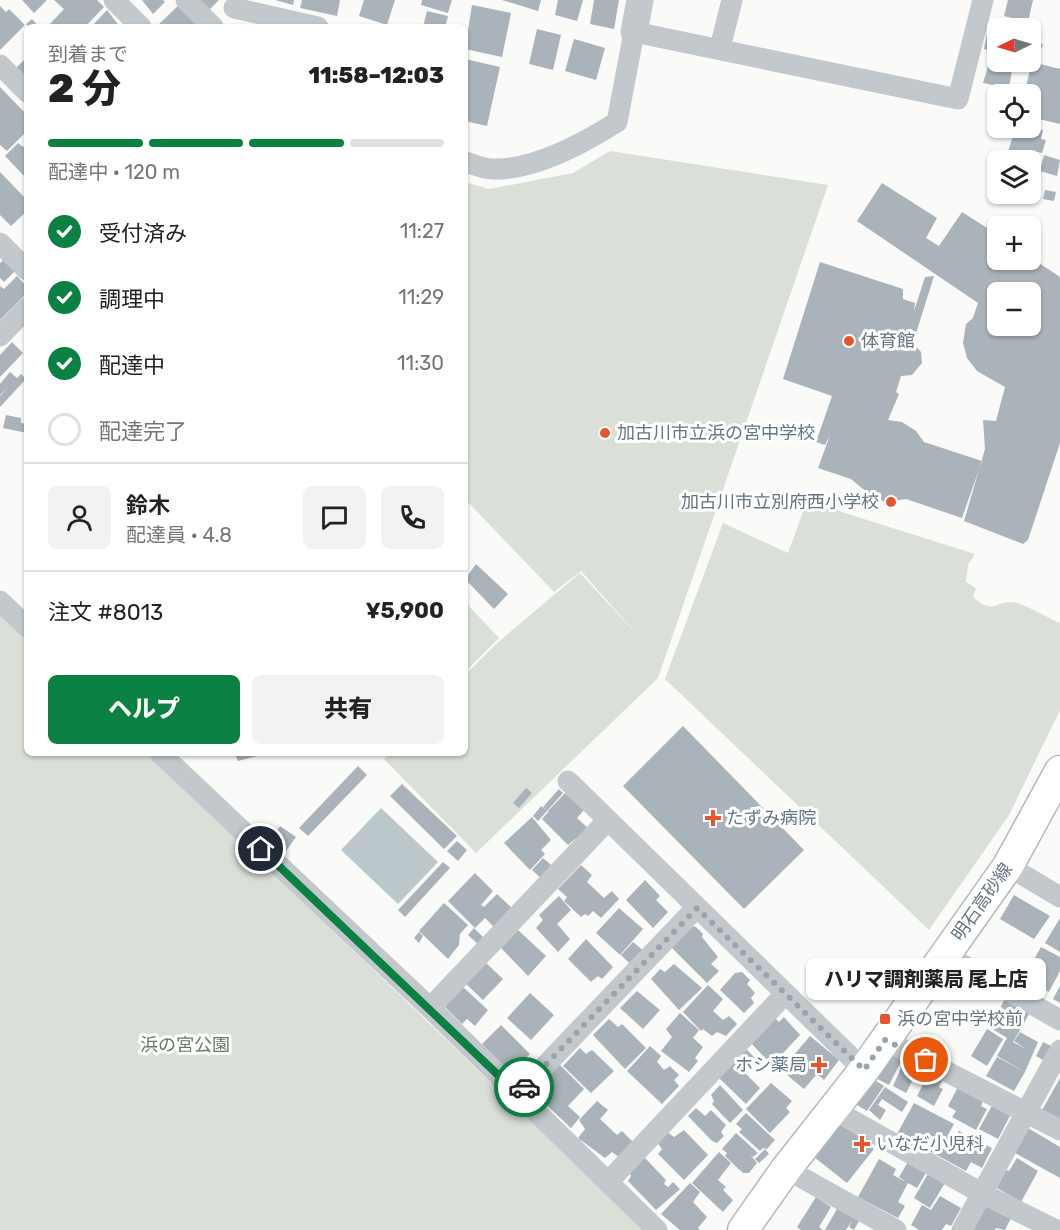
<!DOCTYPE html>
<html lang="ja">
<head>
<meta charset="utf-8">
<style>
  body { margin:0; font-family:Rubik,"Noto Sans JP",sans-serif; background:#f2f2f2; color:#222; height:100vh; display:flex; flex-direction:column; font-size:22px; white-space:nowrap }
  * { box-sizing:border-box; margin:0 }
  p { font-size:20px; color:#767676 }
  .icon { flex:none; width:33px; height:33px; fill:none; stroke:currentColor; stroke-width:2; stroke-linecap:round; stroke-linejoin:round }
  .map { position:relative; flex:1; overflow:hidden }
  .drawer { position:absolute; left:24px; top:24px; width:444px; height:732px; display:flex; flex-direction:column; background:#fff; border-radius:9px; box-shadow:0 2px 4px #0004 }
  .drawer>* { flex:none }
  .needle { width:39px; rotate:265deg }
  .buttons { position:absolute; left:987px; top:18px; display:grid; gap:12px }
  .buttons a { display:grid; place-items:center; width:54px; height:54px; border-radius:9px; background:#fff; box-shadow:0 2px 4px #0004; font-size:30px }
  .pin { position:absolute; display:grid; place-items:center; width:51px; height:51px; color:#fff; margin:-26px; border:3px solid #fff; border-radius:50%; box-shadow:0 2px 6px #0007 }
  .courier { position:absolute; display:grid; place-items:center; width:60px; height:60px; margin:-30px; border:4px solid #0b8043; border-radius:50%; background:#fff; color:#222; box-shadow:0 2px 8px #0007 }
  .bubble { position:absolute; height:42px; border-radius:9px; background:#fff; box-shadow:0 2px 4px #0004; font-size:20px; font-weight:800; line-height:42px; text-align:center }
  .headline em { font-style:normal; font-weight:800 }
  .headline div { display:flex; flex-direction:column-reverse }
  .headline { display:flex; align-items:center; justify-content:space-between; height:102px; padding:0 24px }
  h1 { font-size:39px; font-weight:800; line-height:45px }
  .bar { display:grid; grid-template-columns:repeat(4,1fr); gap:9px 6px; align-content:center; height:72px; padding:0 24px }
  .bar i { height:8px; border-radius:4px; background:#e0e0e0 }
  .bar .active { background:#0b8043 }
  .bar p { grid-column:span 4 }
  .line { display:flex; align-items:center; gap:15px; padding:0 24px; border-top:2px solid #e0e0e0 }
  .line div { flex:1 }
  .round { display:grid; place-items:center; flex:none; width:63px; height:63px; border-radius:9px; background:#f2f2f2 }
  ol { padding:0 24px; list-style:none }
  li { display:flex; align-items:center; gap:18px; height:66px }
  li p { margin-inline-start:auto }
  li .icon { padding:6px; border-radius:50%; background:#0b8043; color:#fff; stroke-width:4 }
  li:last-child { color:#767676 }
  li i { width:33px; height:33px; border:3px solid #e0e0e0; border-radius:50% }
  .primary-button { display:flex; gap:12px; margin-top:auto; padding:12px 24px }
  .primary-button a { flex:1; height:69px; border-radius:9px; background:#0b8043; color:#fff; font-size:24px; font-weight:800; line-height:69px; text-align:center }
  .primary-button a+a { background:#f2f2f2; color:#222 }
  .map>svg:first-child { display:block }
</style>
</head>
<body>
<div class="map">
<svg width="1060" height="1230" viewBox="0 0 1060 1230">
  <rect width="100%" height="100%" fill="#fafaf8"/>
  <path fill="#dadfd7" d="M610,151L828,185L658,678L476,853L384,759L389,753H465V675L496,644L580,573L642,640L581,571L554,592L465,499V182L489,189L573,173Z
    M807,501L975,554L968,565L966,582L976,588L973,597C995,616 994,601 1012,602C1023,603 1048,618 1060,623V710L1009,815L929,930L665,679L723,523L788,553Z
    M465,602L499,638L465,672Z
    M0,612L27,638V753H147L645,1230H0Z"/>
  <path fill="#bbc7cb" d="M381,808L438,862L398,904L341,850Z"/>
  <path fill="#aab3b9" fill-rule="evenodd" d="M22,0H47L34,13Z
    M54,0H97L104,7L85,27H51L49,25L64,9Z
    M142,0H163L165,2L153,14Z
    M192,0H219L205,14Z
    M275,0H294L293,5Z
    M302,0H340L337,16L300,8Z
    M364,0H395L387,25L359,16Z
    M422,0H452L448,13L421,5Z
    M502,0H541L538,11Z
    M558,0H583L577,21L555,15Z
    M594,0H619L614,29L590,24Z
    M1008,0H1033L1028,22L1004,16Z
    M182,2L204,27H156Z
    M472,5L511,13L502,57L465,49Z
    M0,6L6,12L9,9L25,25L0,50Z
    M107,10L120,27H91Z
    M427,11L448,16L446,24L451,27H423Z
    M32,19L39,27H29L26,24Z
    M1001,21L1025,26V28H999Z
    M537,29L561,35L553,70L529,64Z
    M988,29L998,31V52L984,49Z
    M574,39L605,48L596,80L565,71Z
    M1035,42L1043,44L1040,52L1033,50Z
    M27,57V84L13,71Z
    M465,59L500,67L487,126L465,121Z
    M990,60L1013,65L1009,88L983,83Z
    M1032,62L1060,69V124L1030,117V94H1024Z
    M0,87L27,115V131L7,151L0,145Z
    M1030,127L1043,130L1041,139L1046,140L1042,153L1037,152L1031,174L1030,160H1006L1015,128Z
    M18,143L23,147L27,143V179L5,156Z
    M1044,155L1060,160L1057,176L1040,171Z
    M0,172L27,200V211L11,226L0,215Z
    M882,183L937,218L926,238L939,246L962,212L998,235V260L1030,257L1060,277V443L1028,540L1023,544L964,521L985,449L983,420L996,421L1005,387L977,371L967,358L963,343L966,324L973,318L978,303L857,221ZM998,292H1030V326H998Z
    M1045,190L1056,192L1054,201L1043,199Z
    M5,259L15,271L4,282L0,278V263Z
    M820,262L903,289V299L915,303L914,311L925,277L934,276L913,343L921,352L922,363L912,375L901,376L896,392L899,394L888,420L902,422L916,431L924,442L982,461L962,518L906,499L887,502L875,499L851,479L818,468L830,435L825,445L816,442L832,396L783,379Z
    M17,276L27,287V293L0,320V286L4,289Z
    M12,342L23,353L0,377V355Z
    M10,372L17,378L21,374L26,379L0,407V396L8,388L0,395V384Z
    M6,415L21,418V423L27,424V433L3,428Z
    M476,564L508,594L494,609L465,579Z
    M683,726L804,850L744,909L623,786Z
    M234,753H264V754L238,761Z
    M358,766L367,775L308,836L299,828Z
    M402,784L457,836L444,849L390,796Z
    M526,788L532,793L519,808L513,803Z
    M559,789L563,793L547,811L543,807Z
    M565,793L584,810L577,818L589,829L578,841L575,839L568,845L542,819L548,812L550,814L548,811Z
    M541,806L547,811L538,821L533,816Z
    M532,817L551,840L541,850L545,854L530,870L504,843Z
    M280,826L296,837L286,851L270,839Z
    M457,841L467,850L458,861L447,851Z
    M543,858L556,869L544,881L532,870Z
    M443,862L450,868L405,917L398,910Z
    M581,865L592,875L587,882L604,898L612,891L619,899L601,918L593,911L588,916L585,914L581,917L564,901L567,897L558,889Z
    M475,873L493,891L481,905L484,907L497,894L514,910L496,929L485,918L475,928L448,901Z
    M645,880L660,896L656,900L668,912L653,928L626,900Z
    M1014,895L1050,916L1034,939L1000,919Z
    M559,896L571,910L557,924L570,939L558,952L536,928L543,920L539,915Z
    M444,903L468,925L460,934L459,945L448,959L419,931Z
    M619,908L643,929L620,955L596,933Z
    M1060,918V952L1045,943Z
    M691,926L696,927L703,934L702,937L718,957L711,964L719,971L707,983L671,947Z
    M474,928L485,939L479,945L468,935Z
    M518,930L546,956L528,976L501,948Z
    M419,932L423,936L419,943L414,938Z
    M586,939L613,967L602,979L598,976L591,982L568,959Z
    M633,942L645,952L632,966L621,955Z
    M1041,947L1060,957V971L1049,992L1031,982L1040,965L1033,961Z
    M485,962L503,979L483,1000L465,983Z
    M674,964L702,988L679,1010L651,979L660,969L665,972Z
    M742,972L750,980L747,984L755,993L751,998L754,1003L744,1013L720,990L735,973Z
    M708,985L723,999L713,1011L723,1020L729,1016L737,1024L726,1036L717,1032L712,1036L703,1029L701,1031L683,1012Z
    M1060,986V1003L1053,999Z
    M463,987L488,1010L475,1026L467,1019L462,1024L444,1006Z
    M637,991L660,1010L643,1029L620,1008Z
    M530,993L554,1015L531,1040L507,1018Z
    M1008,994L1032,1009L1013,1042L1026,1049L1014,1041L1020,1032L1038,1042L1025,1072L997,1056L1007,1038L989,1027Z
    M680,1013L699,1030L693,1038L703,1047L695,1058L698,1061L689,1072L661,1051L672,1037L666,1029Z
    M784,1017L800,1035L772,1065L750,1042L775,1018L779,1022Z
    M609,1019L618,1027L622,1024L646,1048L625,1069L593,1035Z
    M501,1025L530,1054L511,1073L482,1044Z
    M987,1029L1003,1039L987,1066L971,1056Z
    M810,1036L839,1060L824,1080L817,1074L804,1089L781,1070Z
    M1043,1042L1051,1046L1043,1060L1036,1056Z
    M650,1046L661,1056L657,1062L664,1070L670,1066L679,1075L674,1080L679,1086L662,1104L627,1071Z
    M580,1048L586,1054L592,1050L614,1071L591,1093L563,1066Z
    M745,1048L758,1061L746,1074L760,1088L746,1104L718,1077Z
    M894,1048L905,1054L889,1085L874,1077Z
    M907,1054L922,1062L906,1093L893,1086Z
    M997,1057L1025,1072L1014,1091L986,1076Z
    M559,1064L584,1089L568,1106L580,1117L571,1128L541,1100L544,1096L537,1090Z
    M931,1069L945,1076L939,1087L943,1089L934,1106L917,1096Z
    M1060,1078V1121L1041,1112Z
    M873,1079L884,1086L867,1111L857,1105Z
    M771,1083L792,1101L786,1108L790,1112L770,1133L746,1109Z
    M720,1085L743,1110L730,1123L712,1104L714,1101L711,1095Z
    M885,1087L908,1102L902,1112L882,1099L878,1105L886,1110L880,1120L869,1110Z
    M958,1087L983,1101L981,1106L987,1109L976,1130L952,1117L956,1111L948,1106Z
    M597,1101L608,1110L600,1119L617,1135L622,1131L634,1143L620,1158L612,1152L605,1158L578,1138L585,1129L579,1120Z
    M994,1102L1012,1112L998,1139L979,1129Z
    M914,1103L954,1124L949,1133L956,1136L959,1131L992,1148L982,1168L971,1162L966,1171L924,1148L928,1140L921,1136L916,1145L897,1134Z
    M696,1108L705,1116L711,1110L726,1125L721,1132L724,1136L717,1143L712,1141L688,1116Z
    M746,1113L775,1140L767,1149L763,1148L760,1151L739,1132L742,1129L736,1124Z
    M842,1123L874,1149L847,1183L814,1157Z
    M1028,1128L1060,1147V1178L1015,1153Z
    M684,1130L708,1155L684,1180L658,1154L662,1149L656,1141L666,1131L674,1137Z
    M736,1133L758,1153L753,1157L750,1154L757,1163L749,1173H743L725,1156L727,1153L722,1149Z
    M765,1149L769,1154L759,1163L755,1159Z
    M719,1152L731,1163L718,1180L726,1187L723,1190L733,1200L723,1212L692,1183Z
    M644,1157L666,1180L664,1184L668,1187L673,1182L680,1189L656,1210L628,1181L631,1176L629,1172Z
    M1017,1158L1038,1171L1021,1202L997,1188L1006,1170L1009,1171Z
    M879,1159L896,1169L893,1175L906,1182L899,1177L909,1160L927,1171L917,1188L908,1183L898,1202L905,1206L898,1218L858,1197Z
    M929,1172L946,1181L930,1208L914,1198Z
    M690,1183L700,1192L693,1202L707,1217L698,1228L700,1230H680L661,1214Z
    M940,1196L961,1208L951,1226L946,1224L942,1230H919L911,1225L922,1205L931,1210Z
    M816,1197L831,1207L819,1227L823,1230H801L797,1227Z
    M986,1205L1012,1216L1005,1230L996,1228L995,1230H973Z
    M838,1207L859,1221L854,1230L849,1227L852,1220L846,1230H825Z"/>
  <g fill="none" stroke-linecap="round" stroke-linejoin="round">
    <g stroke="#b3babf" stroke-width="33">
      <path id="secondary" d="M743,1230L786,1169L864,1070L1008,866L1060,771"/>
    </g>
    <path stroke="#c3c8cc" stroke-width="21" d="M114,0L141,27
      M186,0L213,27
      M234,8L318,27
      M720,48L732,0
      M0,65L27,92
      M465,162C473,164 483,169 492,169C532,171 584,143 617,122L634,32L958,99L983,0
      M0,243L27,270
      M0,336L27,308
      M0,601L27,627
      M160,753L430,1008L657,1230
      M568,781L864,1070
      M1008,866L1060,897
      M945,955L1060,1020
      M430,1008L608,820
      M885,1040L1060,1130
      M518,1094L697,907
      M832,1109L983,1194L1056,1230
      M786,1169L896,1230
      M608,1182L785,994
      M962,1230L1060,1050"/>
    <path stroke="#c3c8cc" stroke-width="27" d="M634,32L640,0"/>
    <use href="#secondary" stroke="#fff" stroke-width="30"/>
  </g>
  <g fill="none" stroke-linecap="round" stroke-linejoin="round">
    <path stroke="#99a4ac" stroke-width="6" stroke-dasharray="0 10.8" d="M524,1087L697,908L864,1070L885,1040L926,1060"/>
    <path stroke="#0b8043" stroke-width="8" d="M261,849L518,1094L524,1087"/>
  </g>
  <g fill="#e4572e" stroke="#fff" stroke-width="2">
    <circle cx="849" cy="341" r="6"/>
    <circle cx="605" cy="433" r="6"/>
    <circle cx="891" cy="502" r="6"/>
    <path d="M710 809h6v6h6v6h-6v6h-6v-6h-6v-6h6z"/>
    <rect x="879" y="1013" width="12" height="12" rx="3"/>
    <path d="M816 1056h6v6h6v6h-6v6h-6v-6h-6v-6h6z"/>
    <path d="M859 1135h6v6h6v6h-6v6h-6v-6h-6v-6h6z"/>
  </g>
  <g text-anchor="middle" stroke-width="6" stroke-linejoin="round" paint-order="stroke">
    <g font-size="18" fill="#657683" stroke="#fff" text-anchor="start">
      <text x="861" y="347">体育館</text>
      <text x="617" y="439">加古川市立浜の宮中学校</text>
      <text x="879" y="508" text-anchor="end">加古川市立別府西小学校</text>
      <text x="726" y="824">たずみ病院</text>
      <text x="897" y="1025">浜の宮中学校前</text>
      <text x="807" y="1071" text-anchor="end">ホシ薬局</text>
      <text x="876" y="1150">いなだ小児科</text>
    </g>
    <g font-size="18" fill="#657683" stroke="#fff">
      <text transform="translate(982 902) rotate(-55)" y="6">明石高砂線</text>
    </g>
    <g font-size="18" fill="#687a64" stroke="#fff">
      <text x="185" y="1051">浜の宮公園</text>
    </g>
  </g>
</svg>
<div class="buttons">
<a><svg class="needle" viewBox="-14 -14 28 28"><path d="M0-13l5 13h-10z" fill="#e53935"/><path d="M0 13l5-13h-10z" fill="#767676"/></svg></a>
<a><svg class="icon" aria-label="locate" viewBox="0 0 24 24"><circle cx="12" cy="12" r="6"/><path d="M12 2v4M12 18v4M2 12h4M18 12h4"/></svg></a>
<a><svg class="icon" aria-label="layers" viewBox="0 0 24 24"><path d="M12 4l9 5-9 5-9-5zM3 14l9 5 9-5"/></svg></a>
<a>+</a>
<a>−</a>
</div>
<div class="pin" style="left:926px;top:1060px;background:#ea580c"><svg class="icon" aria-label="bag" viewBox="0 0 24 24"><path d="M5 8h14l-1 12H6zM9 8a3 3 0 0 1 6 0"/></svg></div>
<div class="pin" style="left:261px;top:849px;background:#1f2937"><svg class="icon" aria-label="home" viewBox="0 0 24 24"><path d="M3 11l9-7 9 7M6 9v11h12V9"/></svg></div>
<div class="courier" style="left:524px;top:1087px"><svg class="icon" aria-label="car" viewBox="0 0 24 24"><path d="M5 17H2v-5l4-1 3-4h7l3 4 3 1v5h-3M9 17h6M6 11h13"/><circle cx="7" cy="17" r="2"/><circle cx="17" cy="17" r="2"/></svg></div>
<div class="bubble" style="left:806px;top:958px;width:240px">ハリマ調剤薬局 尾上店</div>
<section class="drawer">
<div class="headline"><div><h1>2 分</h1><p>到着まで</p></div><em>11:58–12:03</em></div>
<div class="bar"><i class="active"></i><i class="active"></i><i class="active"></i><i></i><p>配達中 · 120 m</p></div>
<ol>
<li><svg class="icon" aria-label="check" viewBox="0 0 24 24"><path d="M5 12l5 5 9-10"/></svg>受付済み<p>11:27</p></li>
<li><svg class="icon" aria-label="check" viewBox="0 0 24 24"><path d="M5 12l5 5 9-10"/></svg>調理中<p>11:29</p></li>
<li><svg class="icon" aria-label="check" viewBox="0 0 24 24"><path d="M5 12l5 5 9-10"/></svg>配達中<p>11:30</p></li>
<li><i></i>配達完了</li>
</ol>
<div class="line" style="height:108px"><a class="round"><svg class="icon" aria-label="person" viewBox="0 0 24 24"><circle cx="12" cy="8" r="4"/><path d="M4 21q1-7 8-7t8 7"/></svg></a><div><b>鈴木</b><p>配達員 · 4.8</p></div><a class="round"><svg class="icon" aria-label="chat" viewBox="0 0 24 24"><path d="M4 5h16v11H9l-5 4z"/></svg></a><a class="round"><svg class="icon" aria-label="phone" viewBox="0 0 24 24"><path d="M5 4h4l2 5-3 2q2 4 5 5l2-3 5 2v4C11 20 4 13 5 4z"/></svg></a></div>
<div class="line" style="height:78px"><div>注文 #8013</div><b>¥5,900</b></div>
<div class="primary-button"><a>ヘルプ</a><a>共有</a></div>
</section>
</div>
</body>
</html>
